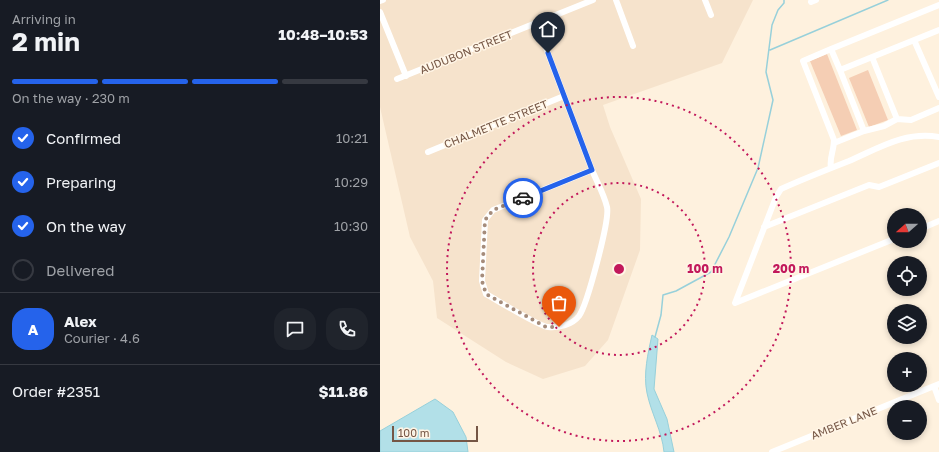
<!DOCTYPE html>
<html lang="en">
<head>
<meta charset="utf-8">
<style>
  body { margin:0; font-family:"Golos Text",sans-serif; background:#20242c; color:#f1f3f6; height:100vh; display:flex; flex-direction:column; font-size:15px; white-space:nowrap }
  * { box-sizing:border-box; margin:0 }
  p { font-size:13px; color:#9ea1a6 }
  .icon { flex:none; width:22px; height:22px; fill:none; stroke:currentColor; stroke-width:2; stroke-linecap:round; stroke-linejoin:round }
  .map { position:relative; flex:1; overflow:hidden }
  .sheet { display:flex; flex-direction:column; background:#171b24; width:380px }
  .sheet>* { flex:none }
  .needle { width:26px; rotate:249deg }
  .controls { position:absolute; left:507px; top:208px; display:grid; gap:8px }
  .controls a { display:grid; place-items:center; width:40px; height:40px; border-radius:50%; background:#171b24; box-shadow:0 2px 6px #0003; font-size:20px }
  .scale { position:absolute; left:12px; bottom:10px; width:86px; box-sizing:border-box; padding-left:4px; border:2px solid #755645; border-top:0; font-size:11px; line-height:14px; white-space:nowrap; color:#755645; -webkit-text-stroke:3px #fff5e6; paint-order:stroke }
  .pin { position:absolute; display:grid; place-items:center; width:34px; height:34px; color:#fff; margin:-41px -17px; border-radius:50% 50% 50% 0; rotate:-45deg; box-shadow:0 0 4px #0007 }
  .pin .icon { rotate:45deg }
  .courier { position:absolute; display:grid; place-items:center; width:40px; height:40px; margin:-20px; border:3px solid #2563eb; border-radius:50%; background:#fff; color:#222; box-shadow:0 1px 5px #0007 }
  .headline em { font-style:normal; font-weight:700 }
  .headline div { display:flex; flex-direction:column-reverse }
  .headline { display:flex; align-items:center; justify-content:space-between; height:68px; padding:0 12px }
  h1 { font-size:26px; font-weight:700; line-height:30px }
  .bar { display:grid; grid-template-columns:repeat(4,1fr); gap:6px 4px; align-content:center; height:48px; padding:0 12px }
  .bar i { height:5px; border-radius:3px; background:#363941 }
  .bar .on { background:#2563eb }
  .bar p { grid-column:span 4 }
  .line { display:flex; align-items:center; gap:10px; padding:0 12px; border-top:1px solid #363941 }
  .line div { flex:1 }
  .round { display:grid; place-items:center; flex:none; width:42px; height:42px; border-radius:16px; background:#20242c }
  ol { padding:0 12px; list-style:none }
  li { display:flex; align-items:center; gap:12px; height:44px }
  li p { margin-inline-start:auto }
  li .icon { padding:4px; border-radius:50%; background:#2563eb; color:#fff; stroke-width:4 }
  li:last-child { color:#9ea1a6 }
  li i { width:22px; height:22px; border:2px solid #363941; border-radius:50% }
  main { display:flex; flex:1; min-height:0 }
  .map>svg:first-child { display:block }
</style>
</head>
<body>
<main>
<section class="sheet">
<div class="headline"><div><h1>2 min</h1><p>Arriving in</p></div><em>10:48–10:53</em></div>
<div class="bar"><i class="on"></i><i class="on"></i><i class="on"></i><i></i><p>On the way · 230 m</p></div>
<ol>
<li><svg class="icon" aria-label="check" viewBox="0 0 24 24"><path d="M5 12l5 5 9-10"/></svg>Confirmed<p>10:21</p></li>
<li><svg class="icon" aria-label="check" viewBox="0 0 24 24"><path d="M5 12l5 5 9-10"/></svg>Preparing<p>10:29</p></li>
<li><svg class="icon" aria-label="check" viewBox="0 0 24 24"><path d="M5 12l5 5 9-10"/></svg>On the way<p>10:30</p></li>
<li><i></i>Delivered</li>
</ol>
<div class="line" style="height:72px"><b class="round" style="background:#2563eb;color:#fff">A</b><div><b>Alex</b><p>Courier · 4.6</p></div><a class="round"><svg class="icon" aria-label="chat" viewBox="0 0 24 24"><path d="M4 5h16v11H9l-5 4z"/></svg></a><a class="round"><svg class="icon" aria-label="phone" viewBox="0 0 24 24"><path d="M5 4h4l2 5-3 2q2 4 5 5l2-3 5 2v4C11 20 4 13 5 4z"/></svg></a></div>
<div class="line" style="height:52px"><div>Order #2351</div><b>$11.86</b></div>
</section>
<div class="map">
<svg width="559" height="452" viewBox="0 0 559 452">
  <rect width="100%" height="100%" fill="#fef1de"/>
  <path fill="#f6e3cc" d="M0,0H373L342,63L223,105L230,127L261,199L260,250L228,340L205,366L163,379L126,362L57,318L53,281L30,237L0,107Z"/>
  <path fill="#b2e0e8" stroke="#97d0da" d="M272,335L278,339L274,389L287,419L294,452H284C282,431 271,413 267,393C263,374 268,353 272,335Z
    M55,399L73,412L86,437L88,452H0V431Z"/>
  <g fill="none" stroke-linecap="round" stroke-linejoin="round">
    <path stroke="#97d0da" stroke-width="1.5" d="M390,50L508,0
      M275,337L281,315L283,295L296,291L331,272L349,237L378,168L393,100L386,72L392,25L398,10L404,3V0"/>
  </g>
  <path fill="#f5ceb4" d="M447,54L477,130L461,136L430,61Z
    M488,70L508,120L489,127L469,78Z"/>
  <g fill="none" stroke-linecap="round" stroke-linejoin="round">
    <path stroke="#fff" stroke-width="6" d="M236,0L253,46
      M325,0L331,15
      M0,1L3,0
      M431,2L436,0
      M0,12L26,76
      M157,24L212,170
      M534,40L559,97
      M451,49L559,5
      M460,70L484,131
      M17,79L213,0
      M517,119L531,120L559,108
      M454,143L484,131L504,126L517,119L492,57
      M48,152L184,96
      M451,168C449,158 454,151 454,140L423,61L451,49L460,70L559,30
      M212,170C217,182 224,194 227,207C230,220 207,305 199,316C192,325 179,328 168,327C160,327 117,300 106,294L102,281L105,220L113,210Z
      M384,227L489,185L499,187L559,163
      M540,229L559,221
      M514,239L355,303L396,197L401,189C423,179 446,170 469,161C499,148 525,131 559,137
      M554,386L559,400
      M392,452L559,384"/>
  </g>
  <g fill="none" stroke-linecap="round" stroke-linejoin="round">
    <path stroke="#a58c7b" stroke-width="4" stroke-dasharray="0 7.2" d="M143,198L113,210L105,220L102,281L106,294L166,327H179"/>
    <path stroke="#2563eb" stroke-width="5" d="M143,198L212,170L168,53"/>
  </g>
  <g fill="none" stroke="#c2185b" stroke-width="2" stroke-dasharray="2 4">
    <circle cx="239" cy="269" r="86"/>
    <circle cx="239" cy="269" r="172"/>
  </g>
  <g text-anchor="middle" stroke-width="3" stroke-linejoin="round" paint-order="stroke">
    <g font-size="11" fill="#755645" stroke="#fff5e6">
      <text transform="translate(86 52) rotate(-22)" y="4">AUDUBON STREET</text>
      <text transform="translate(116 124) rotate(-22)" y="4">CHALMETTE STREET</text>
      <text transform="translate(464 423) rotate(-22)" y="4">AMBER LANE</text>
    </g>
  </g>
  <circle cx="239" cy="269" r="6" fill="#c2185b" stroke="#fff5e6" stroke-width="2"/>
  <g font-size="12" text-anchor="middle" font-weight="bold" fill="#c2185b" stroke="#fff5e6" stroke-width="3" stroke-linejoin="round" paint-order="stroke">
    <text x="325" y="273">100 m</text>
    <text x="411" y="273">200 m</text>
  </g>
</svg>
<div class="controls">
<a><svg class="needle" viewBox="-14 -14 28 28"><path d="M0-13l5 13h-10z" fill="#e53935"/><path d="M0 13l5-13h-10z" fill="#9ea1a6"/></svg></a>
<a><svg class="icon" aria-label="locate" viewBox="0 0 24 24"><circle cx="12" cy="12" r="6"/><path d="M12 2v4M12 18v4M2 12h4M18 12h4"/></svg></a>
<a><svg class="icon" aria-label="layers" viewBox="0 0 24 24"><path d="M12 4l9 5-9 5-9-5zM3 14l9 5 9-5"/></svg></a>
<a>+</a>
<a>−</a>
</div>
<div class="scale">100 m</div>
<div class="pin" style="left:179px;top:327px;background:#ea580c"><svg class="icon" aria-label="bag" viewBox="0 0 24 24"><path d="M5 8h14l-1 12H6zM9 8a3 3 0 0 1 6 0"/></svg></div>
<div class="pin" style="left:168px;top:53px;background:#1f2937"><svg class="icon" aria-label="home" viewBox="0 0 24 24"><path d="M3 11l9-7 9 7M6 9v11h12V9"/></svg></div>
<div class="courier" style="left:143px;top:198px"><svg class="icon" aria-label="car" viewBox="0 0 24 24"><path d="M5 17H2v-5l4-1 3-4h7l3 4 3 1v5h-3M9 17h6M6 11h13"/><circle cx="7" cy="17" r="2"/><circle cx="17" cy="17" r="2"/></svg></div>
</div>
</main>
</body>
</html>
